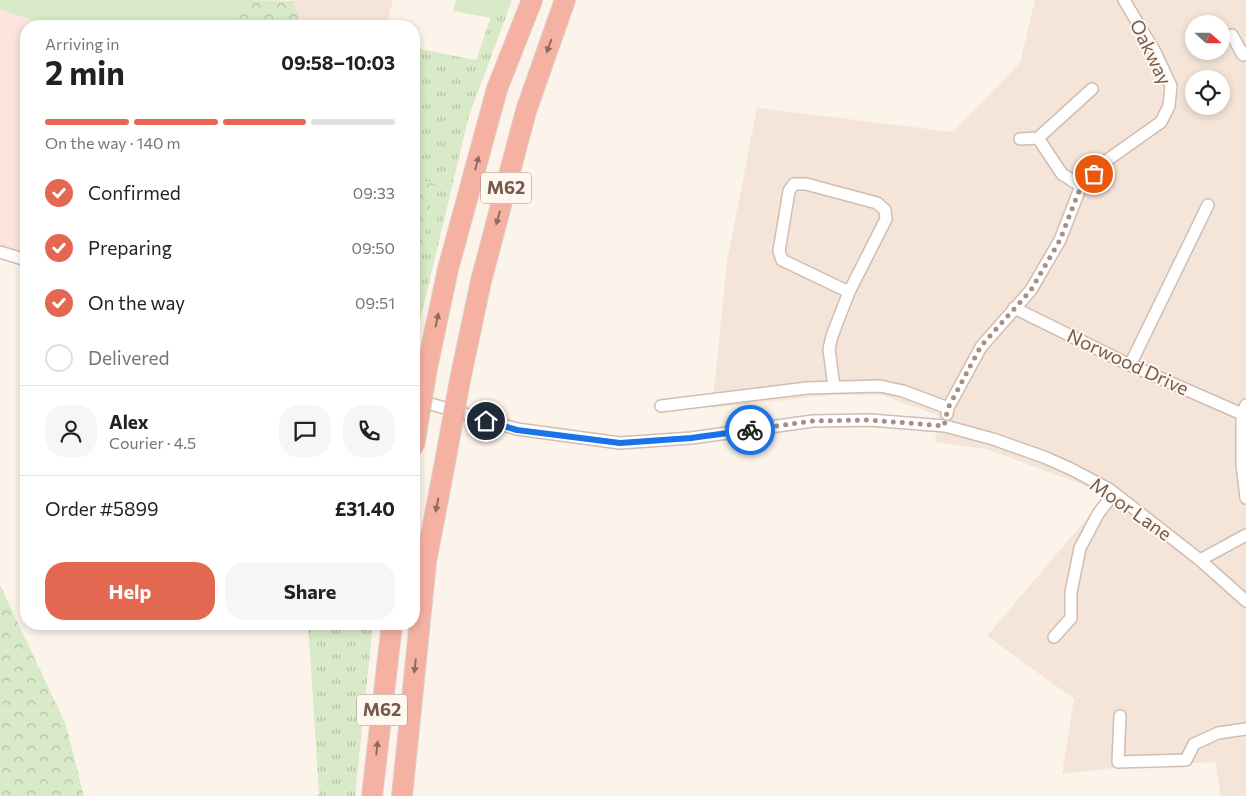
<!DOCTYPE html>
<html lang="en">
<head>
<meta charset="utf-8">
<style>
  body { margin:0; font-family:Commissioner,sans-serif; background:#f6f6f6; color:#222; height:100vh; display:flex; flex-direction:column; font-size:19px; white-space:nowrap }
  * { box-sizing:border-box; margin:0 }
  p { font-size:16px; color:#767676 }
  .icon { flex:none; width:28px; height:28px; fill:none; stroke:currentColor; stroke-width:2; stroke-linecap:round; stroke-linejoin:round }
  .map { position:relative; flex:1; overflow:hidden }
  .side { position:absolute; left:20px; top:20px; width:400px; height:610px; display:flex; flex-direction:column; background:#fff; border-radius:20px; box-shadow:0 2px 8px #0003 }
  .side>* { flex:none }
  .needle { width:32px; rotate:111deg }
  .buttons { position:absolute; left:1185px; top:15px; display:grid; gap:10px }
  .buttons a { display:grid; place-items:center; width:45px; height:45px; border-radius:50%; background:#fff; box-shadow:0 2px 8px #0003; font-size:25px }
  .pin { position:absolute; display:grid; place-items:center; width:42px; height:42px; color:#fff; margin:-21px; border:2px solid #fff; border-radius:50%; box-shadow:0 1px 5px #0007 }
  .courier { position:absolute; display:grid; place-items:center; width:50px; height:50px; margin:-25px; border:4px solid #1a73e8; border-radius:50%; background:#fff; color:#222; box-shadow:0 1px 6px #0007 }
  .overview em { font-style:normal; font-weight:700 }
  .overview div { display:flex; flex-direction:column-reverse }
  .overview { display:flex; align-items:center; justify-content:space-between; height:85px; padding:0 25px }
  h1 { font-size:32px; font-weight:700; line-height:38px }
  .bar { display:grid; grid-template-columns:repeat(4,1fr); gap:8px 5px; align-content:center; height:60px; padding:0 25px }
  .bar i { height:6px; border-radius:4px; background:#e0e0e0 }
  .bar .selected { background:#e46851 }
  .bar p { grid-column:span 4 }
  .line { display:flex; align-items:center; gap:12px; padding:0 25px; border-top:1px solid #e0e0e0 }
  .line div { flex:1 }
  .round { display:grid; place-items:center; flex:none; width:52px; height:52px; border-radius:20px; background:#f6f6f6 }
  ol { padding:0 25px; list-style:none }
  li { display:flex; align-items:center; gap:15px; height:55px }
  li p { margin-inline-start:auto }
  li .icon { padding:5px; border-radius:50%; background:#e46851; color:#fff; stroke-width:4 }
  li:last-child { color:#767676 }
  li i { width:28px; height:28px; border:2px solid #e0e0e0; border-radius:50% }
  .cta { display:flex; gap:10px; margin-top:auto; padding:10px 25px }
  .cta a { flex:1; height:58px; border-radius:20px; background:#e46851; color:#fff; font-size:20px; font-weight:700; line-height:58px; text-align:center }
  .cta a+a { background:#f6f6f6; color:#222 }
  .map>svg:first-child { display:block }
</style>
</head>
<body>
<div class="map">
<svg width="1246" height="796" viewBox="0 0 1246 796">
  <defs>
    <pattern id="grass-tufts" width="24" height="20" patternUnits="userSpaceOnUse" patternTransform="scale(1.25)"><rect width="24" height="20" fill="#d8eac7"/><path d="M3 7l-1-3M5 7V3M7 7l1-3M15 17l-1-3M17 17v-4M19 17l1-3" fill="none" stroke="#b4c1a4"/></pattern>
    <pattern id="forest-crowns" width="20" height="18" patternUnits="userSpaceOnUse" patternTransform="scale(1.25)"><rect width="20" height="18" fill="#d8eac7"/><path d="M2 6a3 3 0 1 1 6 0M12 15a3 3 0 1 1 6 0" fill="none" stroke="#b4c1a4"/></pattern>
  </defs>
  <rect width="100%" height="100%" fill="#fcf4ea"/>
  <path fill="#f4e5d8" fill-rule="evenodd" d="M291,0H393L386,26H300L294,1Z
    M1035,0H1246V796H1221L1215,762L1121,767L1062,774L1074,699L987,636L1105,497L1081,484L986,449L935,442L939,416L881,395H830L712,408L727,261L757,108L953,132L1020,63ZM1194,24H1221V51H1194ZM1194,79H1221V106H1194Z"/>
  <path fill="#fce5de" d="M0,9L49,26H26V260L0,252Z"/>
  <path fill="url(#grass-tufts)" d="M497,0H512L469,116L414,345V286L435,184L414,178V48L476,60Z
    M308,624H373L355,796H318L319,793Z"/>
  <path fill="url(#forest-crowns)" d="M247,0L294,1L300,26H215Z
    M414,178L435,184L414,286Z
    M0,585L66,725L84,796H0Z"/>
  <path fill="#d8eac7" d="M0,0H247L215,26H49L0,9Z
    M456,0H497L491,18L453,11Z"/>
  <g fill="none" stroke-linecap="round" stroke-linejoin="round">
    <g stroke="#d1bdb1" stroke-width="14">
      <path id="street" d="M1232,35L1243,55L1246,53
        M1020,139L1038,138
        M1081,186L1062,174L1038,138L1092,89
        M0,252L26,260
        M1014,308L1130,365L1242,414
        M1130,365L1208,205
        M834,387L829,349L832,336L849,292L782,260L779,251L789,191L794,184H806L877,203L885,210L886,219L849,292
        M417,400L517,429L620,443L691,438L813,421L870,420L945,426L993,439L1044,457L1071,469L1109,489L1200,560L1246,601
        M1246,405L1242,414V464L1246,498
        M661,406L807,388L880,386L903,391L948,408L947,414
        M948,408L981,347L1031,290L1060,240L1081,186L1106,161L1161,122L1169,106L1171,86L1155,52L1124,0
        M1200,560L1246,535
        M1054,637L1071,618V592L1080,548L1098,514L1114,493
        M1120,716L1118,762L1186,760L1194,744L1218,733L1246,729"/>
    </g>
    <g stroke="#d9d1cd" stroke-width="22">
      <path id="highway" d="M427,368L448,269L497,89L532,0
        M460,380L481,281L526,111L565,0
        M372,796L392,624
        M402,796L426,562L446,457"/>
    </g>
    <use href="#street" stroke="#fff" stroke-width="11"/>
    <use href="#highway" stroke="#f5b2a2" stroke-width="20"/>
    <g stroke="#d9d1cd" stroke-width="22" stroke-linecap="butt">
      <path id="highway-bridge" d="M414,446L427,368
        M446,457L460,380"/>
    </g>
    <use href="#highway-bridge" stroke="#f5b2a2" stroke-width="20"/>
  </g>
  <defs><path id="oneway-solid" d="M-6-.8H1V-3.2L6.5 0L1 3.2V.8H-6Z" transform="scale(1.25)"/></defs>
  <g fill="#906b5e">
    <use href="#oneway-solid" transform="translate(549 46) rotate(110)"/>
    <use href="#oneway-solid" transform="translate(477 163) rotate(-75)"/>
    <use href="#oneway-solid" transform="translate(498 218) rotate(105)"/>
    <use href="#oneway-solid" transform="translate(437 320) rotate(-78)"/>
    <use href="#oneway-solid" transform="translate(437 505) rotate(101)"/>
    <use href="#oneway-solid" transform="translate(415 666) rotate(96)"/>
    <use href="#oneway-solid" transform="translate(377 748) rotate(-84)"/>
  </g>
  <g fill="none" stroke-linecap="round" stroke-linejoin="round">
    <path stroke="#a68f84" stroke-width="5" stroke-dasharray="0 9" d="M750,430L812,421L870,420L944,426L948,408L981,346L1031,290L1060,240L1081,186L1094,174"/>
    <path stroke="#1a73e8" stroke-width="6" d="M486,421L517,430L620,443L691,438L750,430"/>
  </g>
  <g text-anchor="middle" stroke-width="4" stroke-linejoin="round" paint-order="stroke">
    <g fill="#fff8f0" stroke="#a0897e" stroke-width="1">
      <rect x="481" y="172.5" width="50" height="31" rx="4"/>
      <rect x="357" y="694.5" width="50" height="31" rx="4"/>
    </g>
    <g font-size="18" font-weight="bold" fill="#77594d">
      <text x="506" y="194">M62</text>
      <text x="382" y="716">M62</text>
    </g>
    <g font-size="19" fill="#77594d" stroke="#fff8f0">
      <text transform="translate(1151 52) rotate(64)" y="7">Oakway</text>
      <text transform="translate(1128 362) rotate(25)" y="7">Norwood Drive</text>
      <text transform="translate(1131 509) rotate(35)" y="7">Moor Lane</text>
    </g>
  </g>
</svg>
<div class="buttons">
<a><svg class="needle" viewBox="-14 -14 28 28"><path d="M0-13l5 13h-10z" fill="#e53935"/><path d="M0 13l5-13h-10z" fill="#767676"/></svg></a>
<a><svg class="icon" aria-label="locate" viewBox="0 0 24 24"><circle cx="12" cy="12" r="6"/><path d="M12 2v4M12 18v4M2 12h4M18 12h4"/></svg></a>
</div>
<div class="pin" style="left:1094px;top:174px;background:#ea580c"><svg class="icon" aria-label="bag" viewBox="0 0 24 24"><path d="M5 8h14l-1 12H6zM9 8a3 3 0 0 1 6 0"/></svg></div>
<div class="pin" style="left:486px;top:421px;background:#1f2937"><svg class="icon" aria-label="home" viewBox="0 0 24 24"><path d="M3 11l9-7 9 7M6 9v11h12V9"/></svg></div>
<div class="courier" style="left:750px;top:430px"><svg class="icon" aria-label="bike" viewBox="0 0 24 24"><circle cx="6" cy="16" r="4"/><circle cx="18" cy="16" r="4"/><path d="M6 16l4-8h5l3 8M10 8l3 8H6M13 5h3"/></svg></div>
<section class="side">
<div class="overview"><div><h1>2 min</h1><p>Arriving in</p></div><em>09:58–10:03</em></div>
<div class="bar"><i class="selected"></i><i class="selected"></i><i class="selected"></i><i></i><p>On the way · 140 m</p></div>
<ol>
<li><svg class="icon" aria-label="check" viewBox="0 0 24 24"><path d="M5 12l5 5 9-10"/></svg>Confirmed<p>09:33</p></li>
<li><svg class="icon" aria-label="check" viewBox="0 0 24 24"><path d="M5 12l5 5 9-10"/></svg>Preparing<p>09:50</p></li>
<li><svg class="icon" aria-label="check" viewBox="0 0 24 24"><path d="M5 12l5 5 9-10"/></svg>On the way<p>09:51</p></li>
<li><i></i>Delivered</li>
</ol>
<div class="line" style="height:90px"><a class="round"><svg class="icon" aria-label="person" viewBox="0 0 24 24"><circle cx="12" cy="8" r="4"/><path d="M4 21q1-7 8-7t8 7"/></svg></a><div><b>Alex</b><p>Courier · 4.5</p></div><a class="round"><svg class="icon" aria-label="chat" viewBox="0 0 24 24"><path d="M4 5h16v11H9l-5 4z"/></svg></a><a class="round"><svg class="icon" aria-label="phone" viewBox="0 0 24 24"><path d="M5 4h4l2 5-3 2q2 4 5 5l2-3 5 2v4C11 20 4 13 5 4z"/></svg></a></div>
<div class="line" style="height:65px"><div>Order #5899</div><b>£31.40</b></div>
<div class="cta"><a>Help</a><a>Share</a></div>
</section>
</div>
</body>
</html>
